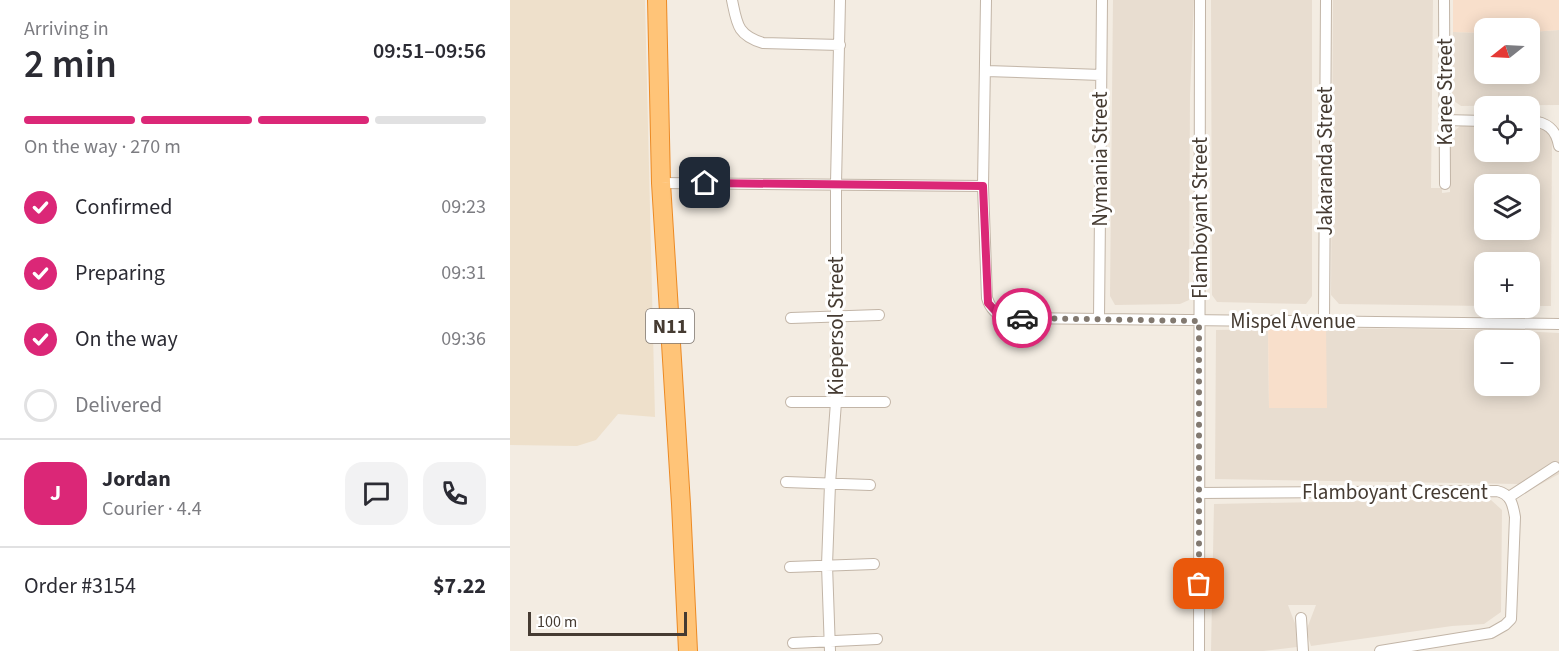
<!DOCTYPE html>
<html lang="en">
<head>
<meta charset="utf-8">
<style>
  body { margin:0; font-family:"Source Sans 3",sans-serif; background:#f2f2f3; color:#2b2b33; height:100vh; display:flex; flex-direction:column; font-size:22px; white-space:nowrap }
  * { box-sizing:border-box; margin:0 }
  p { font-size:20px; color:#7c7c81 }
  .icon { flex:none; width:33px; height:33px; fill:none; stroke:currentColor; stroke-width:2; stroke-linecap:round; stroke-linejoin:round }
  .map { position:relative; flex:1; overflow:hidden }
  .details { display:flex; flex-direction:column; background:#fff; width:510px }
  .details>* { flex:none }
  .needle { width:39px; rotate:252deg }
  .tools { position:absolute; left:964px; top:18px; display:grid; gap:12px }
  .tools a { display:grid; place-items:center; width:66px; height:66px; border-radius:12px; background:#fff; box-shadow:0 3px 15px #0003; font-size:30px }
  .scale { position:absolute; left:18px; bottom:15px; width:159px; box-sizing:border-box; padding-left:6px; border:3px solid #453b32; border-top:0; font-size:16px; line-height:21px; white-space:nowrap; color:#453b32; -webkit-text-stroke:4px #fff; paint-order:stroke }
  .pin { position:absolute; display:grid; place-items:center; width:51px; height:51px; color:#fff; margin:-26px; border-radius:12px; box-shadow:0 3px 9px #0006 }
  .courier { position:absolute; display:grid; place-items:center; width:60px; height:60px; margin:-30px; border:4px solid #db2777; border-radius:50%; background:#fff; color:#222; box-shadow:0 2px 8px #0007 }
  .summary em { font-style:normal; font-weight:600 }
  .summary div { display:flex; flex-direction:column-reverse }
  .summary { display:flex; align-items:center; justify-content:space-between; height:102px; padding:0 24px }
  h1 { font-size:39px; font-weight:600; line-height:45px }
  .bar { display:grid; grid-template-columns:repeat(4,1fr); gap:9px 6px; align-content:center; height:72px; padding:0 24px }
  .bar i { height:8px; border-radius:4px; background:#e1e1e2 }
  .bar .selected { background:#db2777 }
  .bar p { grid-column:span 4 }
  .line { display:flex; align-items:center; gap:15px; padding:0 24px; border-top:2px solid #e1e1e2 }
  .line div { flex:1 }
  .round { display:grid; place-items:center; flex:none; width:63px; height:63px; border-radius:18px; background:#f2f2f3 }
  ol { padding:0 24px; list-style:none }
  li { display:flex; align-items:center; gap:18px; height:66px }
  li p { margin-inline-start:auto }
  li .icon { padding:6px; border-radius:50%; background:#db2777; color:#fff; stroke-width:4 }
  li:last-child { color:#7c7c81 }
  li i { width:33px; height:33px; border:3px solid #e1e1e2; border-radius:50% }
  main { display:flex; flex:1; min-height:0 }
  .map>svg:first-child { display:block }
</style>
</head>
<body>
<main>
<section class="details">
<div class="summary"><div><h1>2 min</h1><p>Arriving in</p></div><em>09:51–09:56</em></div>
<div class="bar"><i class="selected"></i><i class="selected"></i><i class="selected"></i><i></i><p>On the way · 270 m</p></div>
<ol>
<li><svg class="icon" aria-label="check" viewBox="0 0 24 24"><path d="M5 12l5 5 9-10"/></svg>Confirmed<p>09:23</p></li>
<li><svg class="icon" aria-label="check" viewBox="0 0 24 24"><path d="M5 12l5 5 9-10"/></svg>Preparing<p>09:31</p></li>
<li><svg class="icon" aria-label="check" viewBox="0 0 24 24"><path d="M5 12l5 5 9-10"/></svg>On the way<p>09:36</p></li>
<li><i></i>Delivered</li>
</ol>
<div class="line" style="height:108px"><b class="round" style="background:#db2777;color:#fff">J</b><div><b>Jordan</b><p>Courier · 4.4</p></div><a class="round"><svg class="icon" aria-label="chat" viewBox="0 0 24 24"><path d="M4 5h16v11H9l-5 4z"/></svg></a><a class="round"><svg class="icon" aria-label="phone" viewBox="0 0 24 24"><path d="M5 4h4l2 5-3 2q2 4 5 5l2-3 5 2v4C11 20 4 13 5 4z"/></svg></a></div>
<div class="line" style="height:78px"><div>Order #3154</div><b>$7.22</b></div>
</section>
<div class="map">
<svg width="1049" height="651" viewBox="0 0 1049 651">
  <rect width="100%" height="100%" fill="#f3ece2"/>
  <path fill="#e8ddd0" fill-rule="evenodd" d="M603,0H684L680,95L679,300L670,304L605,305L600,296Z
    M701,0H802V296L796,304L707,302L702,295Z
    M823,0H923L921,188H932V193L940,192L939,136L950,126H975V152H1020V126H1028L1042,136L1041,306H1020V262H975V306L829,304L821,295ZM975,184H1020V230H975Z
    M1049,30V105L951,106L944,101L942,96L943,32L975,33V74H1020V32Z
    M816,328L987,330L1049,333V474L1013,494L1008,484L705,479L706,330L758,329L759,408L816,407ZM975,340H1020V386H975Z
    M907,500H981L992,510L991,612L974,624L942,626L801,646L796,631L806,605H778L786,626L787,647L753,651H701L704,504Z"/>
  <path fill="#f8dfcb" d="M943,0H1049V30L1020,32V28H975V33L943,32Z
    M816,328L817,408H759L758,329Z"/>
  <path fill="#eee0cb" d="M0,0H135L145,417L108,414L86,440L67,446L0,445Z"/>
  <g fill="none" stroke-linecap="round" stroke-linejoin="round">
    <g stroke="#c2b5a7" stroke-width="12">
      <path id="minor" d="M222,0C227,24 227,35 253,43L330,45
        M476,0L473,186L477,298C480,308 486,315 497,318L1049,324
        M934,0L935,184
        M476,71L591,75
        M934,120L975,121
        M1020,121C1037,122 1046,129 1049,146
        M151,183L473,186
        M281,318L369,315
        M589,319L592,0
        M814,321L816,0
        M281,402H375
        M276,482L360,485
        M689,493L987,491C1001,494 1003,505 1005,517L1001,619L995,625L981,633L870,651
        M999,497L1045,467
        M280,567L364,564
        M791,618L793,651
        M283,643L367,639
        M320,651L317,565L320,484L326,402V183L330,0
        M689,651L690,0"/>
    </g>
    <g stroke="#ec8a24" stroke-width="20">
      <path id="trunk" d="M147,0L151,183L171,504L178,651"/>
    </g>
    <use href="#minor" stroke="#fff" stroke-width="10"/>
    <use href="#trunk" stroke="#ffc478" stroke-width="18"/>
  </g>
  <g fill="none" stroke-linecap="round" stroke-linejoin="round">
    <path stroke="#827970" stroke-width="6" stroke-dasharray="0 10.8" d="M512,318L689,321V584"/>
    <path stroke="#db2777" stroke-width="8" d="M195,183L473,186L478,303L490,316L512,318"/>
  </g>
  <g text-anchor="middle" stroke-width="6" stroke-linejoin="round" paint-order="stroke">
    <rect fill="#fff" stroke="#7d7670" stroke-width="1.5" x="136" y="309" width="48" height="34" rx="4.5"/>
    <g font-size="20" font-weight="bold" fill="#453b32">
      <text x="160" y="333">N11</text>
    </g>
    <g font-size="21" fill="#453b32" stroke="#fff">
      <text transform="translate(935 92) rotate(-90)" y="7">Karee Street</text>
      <text transform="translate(590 159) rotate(-90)" y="7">Nymania Street</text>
      <text transform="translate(815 161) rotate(-90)" y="7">Jakaranda Street</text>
      <text transform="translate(690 218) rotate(-90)" y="7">Flamboyant Street</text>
      <text x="783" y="328">Mispel Avenue</text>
      <text transform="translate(326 326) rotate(-90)" y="7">Kiepersol Street</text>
      <text x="885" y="499">Flamboyant Crescent</text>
    </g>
  </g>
</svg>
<div class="tools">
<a><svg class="needle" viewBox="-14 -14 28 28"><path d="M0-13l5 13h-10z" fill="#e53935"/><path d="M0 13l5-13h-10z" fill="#7c7c81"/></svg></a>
<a><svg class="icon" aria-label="locate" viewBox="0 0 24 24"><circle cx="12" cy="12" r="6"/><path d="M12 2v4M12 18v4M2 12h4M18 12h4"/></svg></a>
<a><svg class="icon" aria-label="layers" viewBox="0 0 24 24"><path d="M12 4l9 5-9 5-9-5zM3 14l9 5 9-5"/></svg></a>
<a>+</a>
<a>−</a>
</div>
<div class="scale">100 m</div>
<div class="pin" style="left:689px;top:584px;background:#ea580c"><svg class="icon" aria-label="bag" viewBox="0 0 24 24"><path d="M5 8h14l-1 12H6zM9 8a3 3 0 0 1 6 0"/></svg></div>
<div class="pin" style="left:195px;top:183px;background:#1f2937"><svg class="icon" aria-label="home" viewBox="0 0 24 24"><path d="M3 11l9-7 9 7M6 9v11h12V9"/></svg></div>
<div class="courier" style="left:512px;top:318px"><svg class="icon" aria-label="car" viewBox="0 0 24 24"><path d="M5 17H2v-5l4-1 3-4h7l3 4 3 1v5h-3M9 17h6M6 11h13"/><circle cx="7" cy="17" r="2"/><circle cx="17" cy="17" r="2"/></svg></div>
</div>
</main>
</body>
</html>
